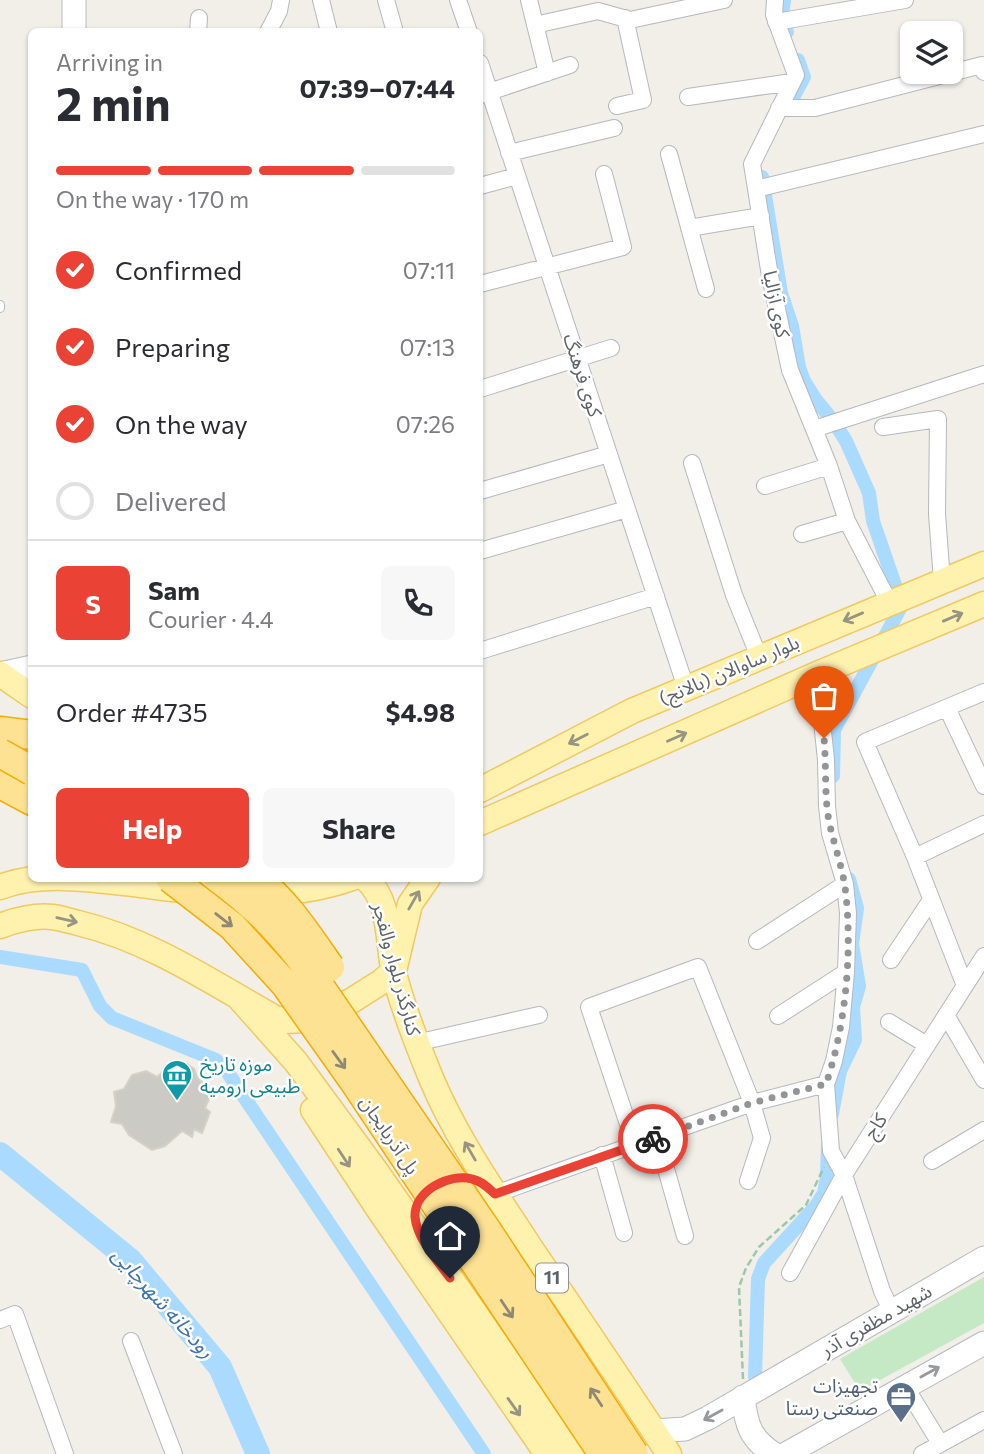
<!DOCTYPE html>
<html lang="en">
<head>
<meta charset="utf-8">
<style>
  body { margin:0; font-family:Commissioner,"Noto Sans Arabic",sans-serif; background:#f7f7f7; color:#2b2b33; height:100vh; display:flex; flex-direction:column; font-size:26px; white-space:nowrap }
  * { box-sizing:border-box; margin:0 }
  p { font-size:23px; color:#7c7c81 }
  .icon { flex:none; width:38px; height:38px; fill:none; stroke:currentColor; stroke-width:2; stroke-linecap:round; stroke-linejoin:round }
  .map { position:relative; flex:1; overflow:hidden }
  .side { position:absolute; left:28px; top:28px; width:455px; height:854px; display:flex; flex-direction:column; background:#fff; border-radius:10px; box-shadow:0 2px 5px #0004 }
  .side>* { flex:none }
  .fabs { position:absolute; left:900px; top:21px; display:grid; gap:14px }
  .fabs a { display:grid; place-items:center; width:63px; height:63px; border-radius:10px; background:#fff; box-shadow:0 2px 5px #0004; font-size:35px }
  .pin { position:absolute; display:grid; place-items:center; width:60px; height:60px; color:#fff; margin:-72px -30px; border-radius:50% 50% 50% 0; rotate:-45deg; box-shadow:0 0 7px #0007 }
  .pin .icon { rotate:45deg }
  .courier { position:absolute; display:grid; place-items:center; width:70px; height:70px; margin:-35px; border:5px solid #ea4335; border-radius:50%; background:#fff; color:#222; box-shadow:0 2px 9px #0007 }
  .summary em { font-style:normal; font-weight:700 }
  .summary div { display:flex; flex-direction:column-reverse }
  .summary { display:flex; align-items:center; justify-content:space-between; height:119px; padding:0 28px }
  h1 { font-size:46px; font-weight:700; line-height:52px }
  .bar { display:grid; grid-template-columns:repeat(4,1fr); gap:10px 7px; align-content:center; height:84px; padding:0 28px }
  .bar i { height:9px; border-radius:5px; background:#e1e1e2 }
  .bar .on { background:#ea4335 }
  .bar p { grid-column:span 4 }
  .line { display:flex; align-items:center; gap:18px; padding:0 28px; border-top:2px solid #e1e1e2 }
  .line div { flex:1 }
  .round { display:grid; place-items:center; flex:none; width:74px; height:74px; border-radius:10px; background:#f7f7f7 }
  ol { padding:0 28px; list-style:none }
  li { display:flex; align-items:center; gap:21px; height:77px }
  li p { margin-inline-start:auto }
  li .icon { padding:7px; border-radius:50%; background:#ea4335; color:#fff; stroke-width:4 }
  li:last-child { color:#7c7c81 }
  li i { width:38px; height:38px; border:4px solid #e1e1e2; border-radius:50% }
  .primary-button { display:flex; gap:14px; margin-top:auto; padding:14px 28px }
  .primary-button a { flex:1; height:80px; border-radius:10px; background:#ea4335; color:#fff; font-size:28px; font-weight:700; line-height:80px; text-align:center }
  .primary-button a+a { background:#f7f7f7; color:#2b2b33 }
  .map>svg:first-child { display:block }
</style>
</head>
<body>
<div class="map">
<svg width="984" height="1454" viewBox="0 0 984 1454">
  <rect width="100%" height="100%" fill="#f1efe8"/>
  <path fill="#c5e8c5" d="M984,1277V1323L860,1391L840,1359Z"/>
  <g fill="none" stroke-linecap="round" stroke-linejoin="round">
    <path stroke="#aadaff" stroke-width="14" d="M784,0L782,15L787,32
      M789,105L804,77L798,60
      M762,177L781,293L792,326L799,367L804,381L816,400L834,422L846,441L869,493L873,521L902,605L834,730L833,776
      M0,957L82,970L100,1006L112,1018L216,1060L228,1073L484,1454
      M832,1114L840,1071L855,1040L853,1007L859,986L852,944L857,908L849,879
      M755,1377L758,1279L764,1263L816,1206L824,1193L827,1177L828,1144"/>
    <path stroke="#aadaff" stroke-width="24" d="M0,1154L130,1260L220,1367L258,1454"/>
  </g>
  <path fill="#cccac5" stroke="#d6d1c6" stroke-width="2" d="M173,1063L187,1064L194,1069L198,1079L205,1084L211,1094L205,1108L210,1112L202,1133L194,1129L192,1137L182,1131L165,1146L152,1150L129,1135L122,1124L111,1122L116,1106L114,1092L124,1089L132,1075L146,1071L157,1077Z"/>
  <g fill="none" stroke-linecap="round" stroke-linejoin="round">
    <g stroke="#b5b8bc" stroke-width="10">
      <path id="lane" d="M0,305V308"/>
    </g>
    <g stroke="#b5b8bc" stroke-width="18">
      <path id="street" d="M321,0L329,32
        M386,0L395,32
        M458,0L469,32
        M529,0L547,73
        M775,0L774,15L796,75L752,164L770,276L790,370L829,466L847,521L889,602
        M776,22L905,0
        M535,25L598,11L630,20L724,0
        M198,32L199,18
        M268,32L279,11L281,0
        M480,63L686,688
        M480,95L570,65
        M688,97L792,82
        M617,106L643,100L625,18
        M779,108H815L982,65L984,72
        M509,153L614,128
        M669,154L706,289
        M480,186L517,176
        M756,189L984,134
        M689,228L761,216
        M480,284L623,247L604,174
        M480,389L611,348
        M883,427L938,419L937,514L942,581
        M814,429L984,374
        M692,463L734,595L759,657
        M765,486L829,466
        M480,491L609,454
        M802,534L847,521
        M480,551L627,509
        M480,651L656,596
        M817,674L826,760L827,806L830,833L845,884L848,913L846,972L841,1027L834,1061L826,1084L831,1151L844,1175L882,1291L891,1310
        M947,708L984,786
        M915,857L984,824
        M757,941L845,884
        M891,960L931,900
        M965,986L915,857L865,742L984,692
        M946,1015L984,1080
        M778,1016L846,972
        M889,1022L927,1045
        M416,1043L539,1015
        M657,1137L685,1236
        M635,1145L589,1007L698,967L752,1103L762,1138L748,1181
        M602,1155L624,1233
        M932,1161L984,1130
        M495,1194L752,1103L826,1084
        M790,1273L844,1175L984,956
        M0,1320L15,1314L65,1454
        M131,1341L174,1454
        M905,1386L940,1443
        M922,1454L984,1420"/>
    </g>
    <g stroke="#b6babf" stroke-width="25">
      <path id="secondary" d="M74,32V0
        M0,674L32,667
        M743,1397C746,1424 750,1439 774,1454
        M654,1431L685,1429L708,1418L984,1258
        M786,1454L984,1343"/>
    </g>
    <g stroke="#f2c960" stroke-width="27">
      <path id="primary" d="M0,674L32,696
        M480,790L632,711L984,564
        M480,823L817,674L984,604
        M365,878C392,901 387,943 394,973C403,1009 417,1044 431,1078C456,1138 495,1193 530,1247C577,1316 623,1384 669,1454
        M0,887C44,870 104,881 149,886C216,895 287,901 352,878
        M0,926C15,920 36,915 52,917C61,918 70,921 78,923C150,940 211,982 275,1018L285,1021L307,1020L351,1001L381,982L394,971L410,904L428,878
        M240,999L296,1062L376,1171L573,1454
        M313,1110L381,1213L547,1454"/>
    </g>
    <g stroke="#f9ab00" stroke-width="31">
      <path id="highway" d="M0,731L32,735
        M0,784L32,801"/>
    </g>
    <path stroke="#9cc7a9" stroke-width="2.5" stroke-dasharray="7 3.5" stroke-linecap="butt" d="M743,1379L739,1287L746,1268L759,1247L806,1205L824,1167"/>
    <use href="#lane" stroke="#fff" stroke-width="8"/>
    <use href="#street" stroke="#fff" stroke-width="16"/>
    <use href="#secondary" stroke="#fff" stroke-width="23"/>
    <use href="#primary" stroke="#fff2af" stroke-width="24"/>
    <use href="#highway" stroke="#fde293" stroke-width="28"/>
    <g stroke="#f9ab00" stroke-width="31" stroke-linecap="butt">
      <path id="highway-bridge" d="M0,753L32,771
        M170,878L232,926L285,984L353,1080L603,1454
        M218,878C254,905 273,924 301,959L488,1232L634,1454
        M256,878C286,901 309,937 330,967"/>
    </g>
    <use href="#highway-bridge" stroke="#fde293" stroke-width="28"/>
  </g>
  <defs><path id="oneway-shaft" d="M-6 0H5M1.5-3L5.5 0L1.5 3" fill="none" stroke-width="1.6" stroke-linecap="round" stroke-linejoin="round" transform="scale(1.75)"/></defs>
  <g stroke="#979581">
    <use href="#oneway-shaft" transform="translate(853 617) rotate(157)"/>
    <use href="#oneway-shaft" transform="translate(953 617) rotate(-23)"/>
    <use href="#oneway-shaft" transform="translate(677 737) rotate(-24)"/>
    <use href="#oneway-shaft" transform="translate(578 739) rotate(153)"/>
    <use href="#oneway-shaft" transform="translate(414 900) rotate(-60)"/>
    <use href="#oneway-shaft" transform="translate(67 920) rotate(13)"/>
    <use href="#oneway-shaft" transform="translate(470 1151) rotate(-120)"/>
    <use href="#oneway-shaft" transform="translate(344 1158) rotate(57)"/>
    <use href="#oneway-shaft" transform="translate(514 1407) rotate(55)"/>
  </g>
  <g stroke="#8e8975">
    <use href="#oneway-shaft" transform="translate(224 920) rotate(38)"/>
    <use href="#oneway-shaft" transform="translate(339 1060) rotate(54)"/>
    <use href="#oneway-shaft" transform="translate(507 1309) rotate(56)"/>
    <use href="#oneway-shaft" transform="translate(596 1397) rotate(-123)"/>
  </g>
  <g stroke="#979a9d">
    <use href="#oneway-shaft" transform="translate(930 1372) rotate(-29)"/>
    <use href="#oneway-shaft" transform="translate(713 1415) rotate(151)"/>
  </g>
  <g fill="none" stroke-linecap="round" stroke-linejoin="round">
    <path stroke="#929495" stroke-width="7" stroke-dasharray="0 12.6" d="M653,1139L752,1103L826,1084C846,1025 853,949 845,887C841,860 830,835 827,808C825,785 826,761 824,738"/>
    <path stroke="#ea4335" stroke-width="9" d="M450,1278C438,1261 417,1239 415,1217C414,1190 450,1173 472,1179C482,1181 488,1188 495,1194L653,1139"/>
  </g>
  <defs>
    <g id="museum-pin" transform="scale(1.575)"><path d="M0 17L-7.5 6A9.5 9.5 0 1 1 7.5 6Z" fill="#0f9aa8" stroke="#fff"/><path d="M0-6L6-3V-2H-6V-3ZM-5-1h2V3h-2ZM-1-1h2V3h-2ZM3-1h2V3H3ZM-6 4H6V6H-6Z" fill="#fff"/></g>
    <g id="office-pin" transform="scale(1.575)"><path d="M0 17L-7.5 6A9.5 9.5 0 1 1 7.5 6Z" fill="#5c6f8a" stroke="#fff"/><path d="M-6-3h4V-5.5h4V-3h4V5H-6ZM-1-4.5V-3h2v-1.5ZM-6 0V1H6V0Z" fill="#fff"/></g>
  </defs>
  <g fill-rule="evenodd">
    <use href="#museum-pin" x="177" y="1075"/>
    <use href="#office-pin" x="901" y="1397"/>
  </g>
  <g text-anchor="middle" stroke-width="5" stroke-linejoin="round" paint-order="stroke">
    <rect fill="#fff" stroke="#8f9295" stroke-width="2" x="536" y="1263.5" width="32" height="29" rx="5"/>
    <g font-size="18" font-weight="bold" fill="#5f6368">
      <text x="552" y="1284">11</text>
    </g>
    <g font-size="19" fill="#5f6368" stroke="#fff">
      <text transform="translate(777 304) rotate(78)" y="7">کوی آزالیا</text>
      <text transform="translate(583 375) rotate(72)" y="7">کوی فرهنگ</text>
      <text transform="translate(729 670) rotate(-23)" y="7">بلوار ساوالان (بالانج)</text>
      <text transform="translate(397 969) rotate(75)" y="7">کنارگذر بلوار والفجر</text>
      <text transform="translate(875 1126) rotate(-57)" y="7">کاج</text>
      <text transform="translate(390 1135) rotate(56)" y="7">پل آذربایجان</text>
      <text transform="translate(876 1320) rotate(-30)" y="7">شهید مظفری آذر</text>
    </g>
    <g font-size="19" fill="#0d838f" stroke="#fff" text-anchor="start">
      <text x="200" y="1071">موزه تاریخ<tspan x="200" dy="22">طبیعی ارومیه</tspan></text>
    </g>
    <g font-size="19" fill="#4e5e75" stroke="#fff" text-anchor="end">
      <text x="878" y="1393">تجهیزات<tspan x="878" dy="22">صنعتی رستا</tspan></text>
    </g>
    <g font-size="21" font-style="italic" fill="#4174aa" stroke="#fff">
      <text transform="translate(163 1303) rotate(48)" y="7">رودخانه شهرچایی</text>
    </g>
  </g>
</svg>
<div class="fabs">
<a><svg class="icon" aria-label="layers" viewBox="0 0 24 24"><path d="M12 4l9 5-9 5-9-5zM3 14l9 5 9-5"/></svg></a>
</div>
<div class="pin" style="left:824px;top:738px;background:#ea580c"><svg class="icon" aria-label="bag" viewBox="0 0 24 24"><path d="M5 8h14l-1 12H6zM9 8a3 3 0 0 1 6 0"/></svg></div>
<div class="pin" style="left:450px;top:1278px;background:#1f2937"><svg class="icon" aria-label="home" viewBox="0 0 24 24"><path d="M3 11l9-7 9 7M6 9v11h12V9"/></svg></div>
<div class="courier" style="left:653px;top:1139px"><svg class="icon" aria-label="bike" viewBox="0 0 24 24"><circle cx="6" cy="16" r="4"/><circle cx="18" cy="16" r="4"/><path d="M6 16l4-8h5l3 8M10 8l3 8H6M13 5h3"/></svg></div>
<section class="side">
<div class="summary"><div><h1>2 min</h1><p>Arriving in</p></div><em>07:39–07:44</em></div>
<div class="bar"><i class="on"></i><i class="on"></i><i class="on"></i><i></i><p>On the way · 170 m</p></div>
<ol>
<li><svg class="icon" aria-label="check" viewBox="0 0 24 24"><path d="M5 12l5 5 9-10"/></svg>Confirmed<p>07:11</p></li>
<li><svg class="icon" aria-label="check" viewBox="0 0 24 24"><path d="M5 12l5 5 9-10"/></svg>Preparing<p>07:13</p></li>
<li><svg class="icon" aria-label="check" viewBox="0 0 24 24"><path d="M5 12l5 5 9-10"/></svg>On the way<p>07:26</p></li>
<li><i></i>Delivered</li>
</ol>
<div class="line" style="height:126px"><b class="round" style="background:#ea4335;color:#fff">S</b><div><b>Sam</b><p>Courier · 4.4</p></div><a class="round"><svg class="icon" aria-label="phone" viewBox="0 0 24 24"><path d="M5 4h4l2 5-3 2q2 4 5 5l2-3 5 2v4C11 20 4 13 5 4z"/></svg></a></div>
<div class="line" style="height:91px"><div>Order #4735</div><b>$4.98</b></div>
<div class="primary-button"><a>Help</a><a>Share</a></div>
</section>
</div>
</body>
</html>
